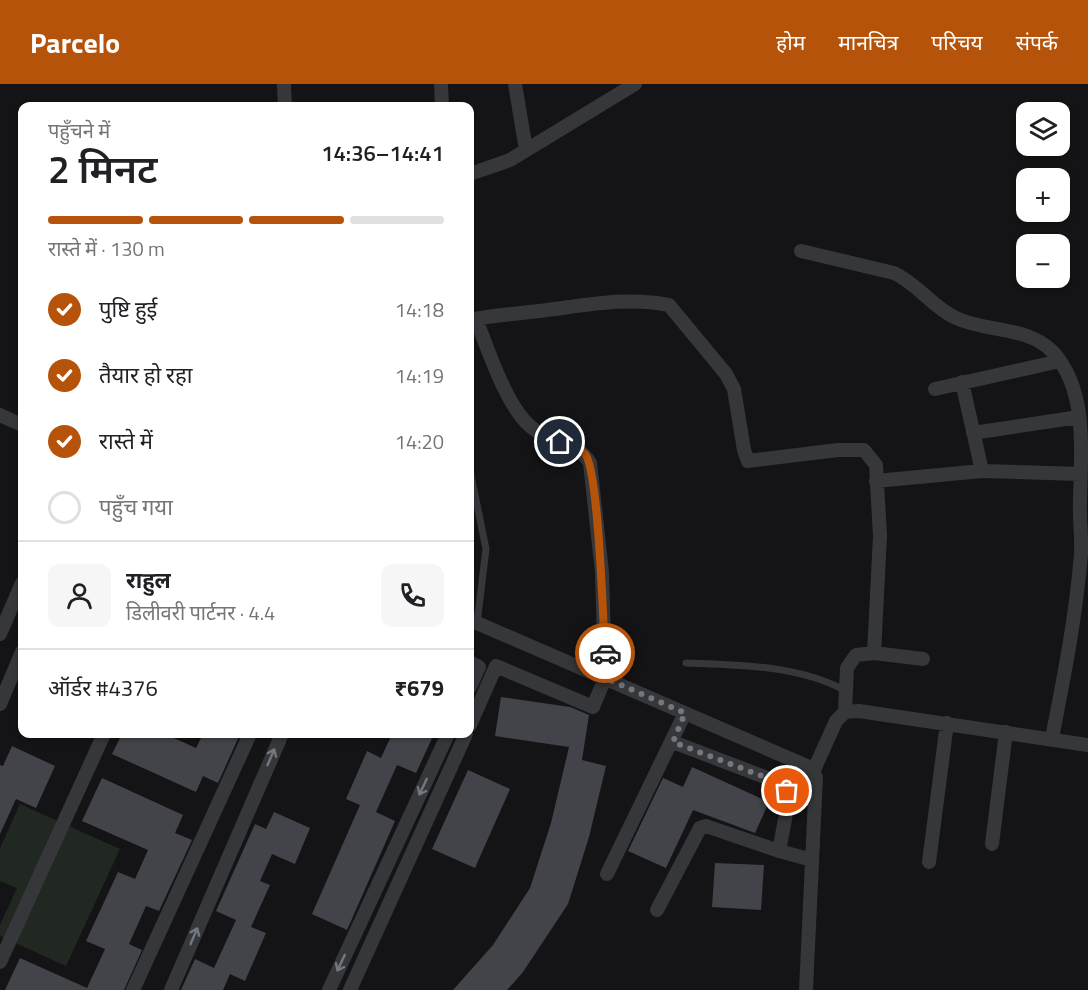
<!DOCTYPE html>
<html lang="hi">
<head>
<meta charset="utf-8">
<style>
  body { margin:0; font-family:"Titillium Web","Noto Sans Devanagari",sans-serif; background:#f6f6f6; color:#202124; height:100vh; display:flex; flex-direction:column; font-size:22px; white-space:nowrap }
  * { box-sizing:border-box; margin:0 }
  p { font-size:20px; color:#757577 }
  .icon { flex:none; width:33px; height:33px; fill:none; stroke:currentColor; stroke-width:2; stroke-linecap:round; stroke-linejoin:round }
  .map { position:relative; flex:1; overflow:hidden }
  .panel { position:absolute; left:18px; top:18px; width:456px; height:636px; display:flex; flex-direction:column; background:#fff; border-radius:12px; box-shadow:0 2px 4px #0004 }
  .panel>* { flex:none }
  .buttons { position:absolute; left:1016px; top:18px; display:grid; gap:12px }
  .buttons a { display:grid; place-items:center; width:54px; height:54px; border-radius:12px; background:#fff; box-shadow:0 2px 4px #0004; font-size:30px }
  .pin { position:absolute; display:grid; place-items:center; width:51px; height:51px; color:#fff; margin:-26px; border:3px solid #fff; border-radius:50%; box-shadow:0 2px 6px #0007 }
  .courier { position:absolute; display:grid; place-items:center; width:60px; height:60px; margin:-30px; border:4px solid #b45309; border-radius:50%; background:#fff; color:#222; box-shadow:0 2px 8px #0007 }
  .headline em { font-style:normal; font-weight:600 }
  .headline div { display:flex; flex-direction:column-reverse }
  .headline { display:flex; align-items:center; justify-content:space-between; height:102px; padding:0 30px }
  h1 { font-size:39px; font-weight:600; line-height:45px }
  .bar { display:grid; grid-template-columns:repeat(4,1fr); gap:9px 6px; align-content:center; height:72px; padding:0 30px }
  .bar i { height:8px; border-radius:4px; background:#e0e0e0 }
  .bar .on { background:#b45309 }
  .bar p { grid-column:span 4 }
  .line { display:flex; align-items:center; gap:15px; padding:0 30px; border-top:2px solid #e0e0e0 }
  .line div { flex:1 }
  .round { display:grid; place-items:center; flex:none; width:63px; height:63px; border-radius:12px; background:#f6f6f6 }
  ol { padding:0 30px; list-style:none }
  li { display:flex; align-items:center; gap:18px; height:66px }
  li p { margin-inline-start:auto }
  li .icon { padding:6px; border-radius:50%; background:#b45309; color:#fff; stroke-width:4 }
  li:last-child { color:#757577 }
  li i { width:33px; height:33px; border:3px solid #e0e0e0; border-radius:50% }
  header { display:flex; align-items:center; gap:36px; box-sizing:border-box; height:84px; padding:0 30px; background:#b45309; color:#fff }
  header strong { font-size:28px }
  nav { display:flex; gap:33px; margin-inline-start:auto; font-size:21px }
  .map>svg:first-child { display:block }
</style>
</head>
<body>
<header>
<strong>Parcelo</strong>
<nav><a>होम</a><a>मानचित्र</a><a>परिचय</a><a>संपर्क</a></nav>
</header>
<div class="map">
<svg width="1088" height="906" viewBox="0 0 1088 906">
  <rect width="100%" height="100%" fill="#141416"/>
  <path fill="#202821" d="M20,720L120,765L66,882L0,852V841L17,804L0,797V764Z"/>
  <path fill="#434449" d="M501,613L570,623L589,631L582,676L606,682L589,753L568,820L523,888L507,906H453L493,861L530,804L551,739L569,663L495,652Z
    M122,650H165L196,664L203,650H240L218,699L203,692L196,708L112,670Z
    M392,650H434L416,689L397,681L376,728L395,737L347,846L312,830L360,721L346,715L367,667L381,674Z
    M12,662L55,682L36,724L16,715L0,750V681L3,682Z
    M692,683L769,718L755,749L693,726L666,784L628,767L663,694L683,703Z
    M468,686L510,705L475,784L432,765Z
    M102,694L183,731L175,749L192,756L159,827L146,822L129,860L142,866L124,906H5L20,874L87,904L105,865L86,857L118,788L135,795L148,766L82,737Z
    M274,728L310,744L295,780L272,770L260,797L270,801L251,843L266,849L245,897L230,890L223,906H181L195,875L214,884L236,836L216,827L255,740L266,745Z
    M715,779L764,781L761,826L712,823Z"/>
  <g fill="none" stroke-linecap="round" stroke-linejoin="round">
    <path stroke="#35373a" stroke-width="7" d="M470,386L486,465L477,539
      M686,579C739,581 799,581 846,607"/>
    <path stroke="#35373a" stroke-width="14" d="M441,0L442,22
      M515,0L526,66
      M284,2L285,22
      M470,90L510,76L635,0
      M801,167L894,189C918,200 932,223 956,234C988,249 1026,241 1053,268C1088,307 1081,367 1080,416C1079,434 1082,452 1081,470C1076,532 1064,593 1052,654
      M470,236C493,231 515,230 539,227C582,222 626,212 669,221L726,290L734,305L744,366L748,377L838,366H864L876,381L880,452L874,569
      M962,298L982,387
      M935,305L1060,277
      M0,331L22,341
      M973,349L1079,333
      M876,397L982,387L1081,390
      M470,536L809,683L816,693L806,906
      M0,550L22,499
      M470,578L479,583L470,603
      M0,620L22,568
      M845,628L847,584L856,571L874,569L923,575
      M470,641L496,582L593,623L605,594L602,488L590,379C577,356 549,359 531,343C506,322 488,265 476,235
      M673,658L783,700L789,714L779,767L812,776
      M813,688L836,637L845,628L859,627L1088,661
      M992,760L1006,648
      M929,778L947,639
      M607,790L685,629
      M657,826L700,744L706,742L779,767
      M0,878L104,650
      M133,906L250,650
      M171,906L282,650
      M329,906L448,650
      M350,906L466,650"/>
  </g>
  <defs><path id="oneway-shaft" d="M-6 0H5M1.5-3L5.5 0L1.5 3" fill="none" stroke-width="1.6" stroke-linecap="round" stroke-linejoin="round" transform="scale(1.5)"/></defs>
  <g stroke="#73777e">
    <use href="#oneway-shaft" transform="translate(271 673) rotate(-67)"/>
    <use href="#oneway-shaft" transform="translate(423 703) rotate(115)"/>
    <use href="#oneway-shaft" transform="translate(194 852) rotate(-67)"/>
    <use href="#oneway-shaft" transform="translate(341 879) rotate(115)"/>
  </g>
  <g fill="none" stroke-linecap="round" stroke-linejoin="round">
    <path stroke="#73777d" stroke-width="6" stroke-dasharray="0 10.8" d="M605,569V594L685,629L673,658L783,700L787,707"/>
    <path stroke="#b45309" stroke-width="8" d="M560,358C568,361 579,363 585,370C599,386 603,539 605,569"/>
  </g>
</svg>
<div class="buttons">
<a><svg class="icon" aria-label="layers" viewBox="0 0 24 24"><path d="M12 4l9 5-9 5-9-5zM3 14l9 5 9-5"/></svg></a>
<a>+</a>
<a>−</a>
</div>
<div class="pin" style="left:787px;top:707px;background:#ea580c"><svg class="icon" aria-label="bag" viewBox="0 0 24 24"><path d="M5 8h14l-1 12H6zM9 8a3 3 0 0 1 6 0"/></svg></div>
<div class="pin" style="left:560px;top:358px;background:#1f2937"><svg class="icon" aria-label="home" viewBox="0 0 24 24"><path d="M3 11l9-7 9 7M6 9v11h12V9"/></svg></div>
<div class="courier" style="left:605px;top:569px"><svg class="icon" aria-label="car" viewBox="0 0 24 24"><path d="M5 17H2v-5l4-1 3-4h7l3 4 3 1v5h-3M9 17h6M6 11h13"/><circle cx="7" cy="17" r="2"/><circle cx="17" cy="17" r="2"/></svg></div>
<section class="panel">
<div class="headline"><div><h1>2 मिनट</h1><p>पहुँचने में</p></div><em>14:36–14:41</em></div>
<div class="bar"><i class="on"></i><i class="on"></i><i class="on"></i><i></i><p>रास्ते में · 130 m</p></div>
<ol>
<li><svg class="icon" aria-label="check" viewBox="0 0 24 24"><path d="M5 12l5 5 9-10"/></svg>पुष्टि हुई<p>14:18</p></li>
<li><svg class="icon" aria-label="check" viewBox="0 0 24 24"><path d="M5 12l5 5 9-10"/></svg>तैयार हो रहा<p>14:19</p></li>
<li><svg class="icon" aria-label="check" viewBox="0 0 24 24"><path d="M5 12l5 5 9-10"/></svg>रास्ते में<p>14:20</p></li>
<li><i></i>पहुँच गया</li>
</ol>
<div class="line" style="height:108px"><a class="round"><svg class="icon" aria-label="person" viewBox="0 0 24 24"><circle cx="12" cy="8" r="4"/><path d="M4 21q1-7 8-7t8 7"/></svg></a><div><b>राहुल</b><p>डिलीवरी पार्टनर · 4.4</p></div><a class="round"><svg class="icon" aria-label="phone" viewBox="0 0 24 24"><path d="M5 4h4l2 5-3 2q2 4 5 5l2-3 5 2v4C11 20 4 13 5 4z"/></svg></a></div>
<div class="line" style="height:78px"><div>ऑर्डर #4376</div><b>₹679</b></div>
</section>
</div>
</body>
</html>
